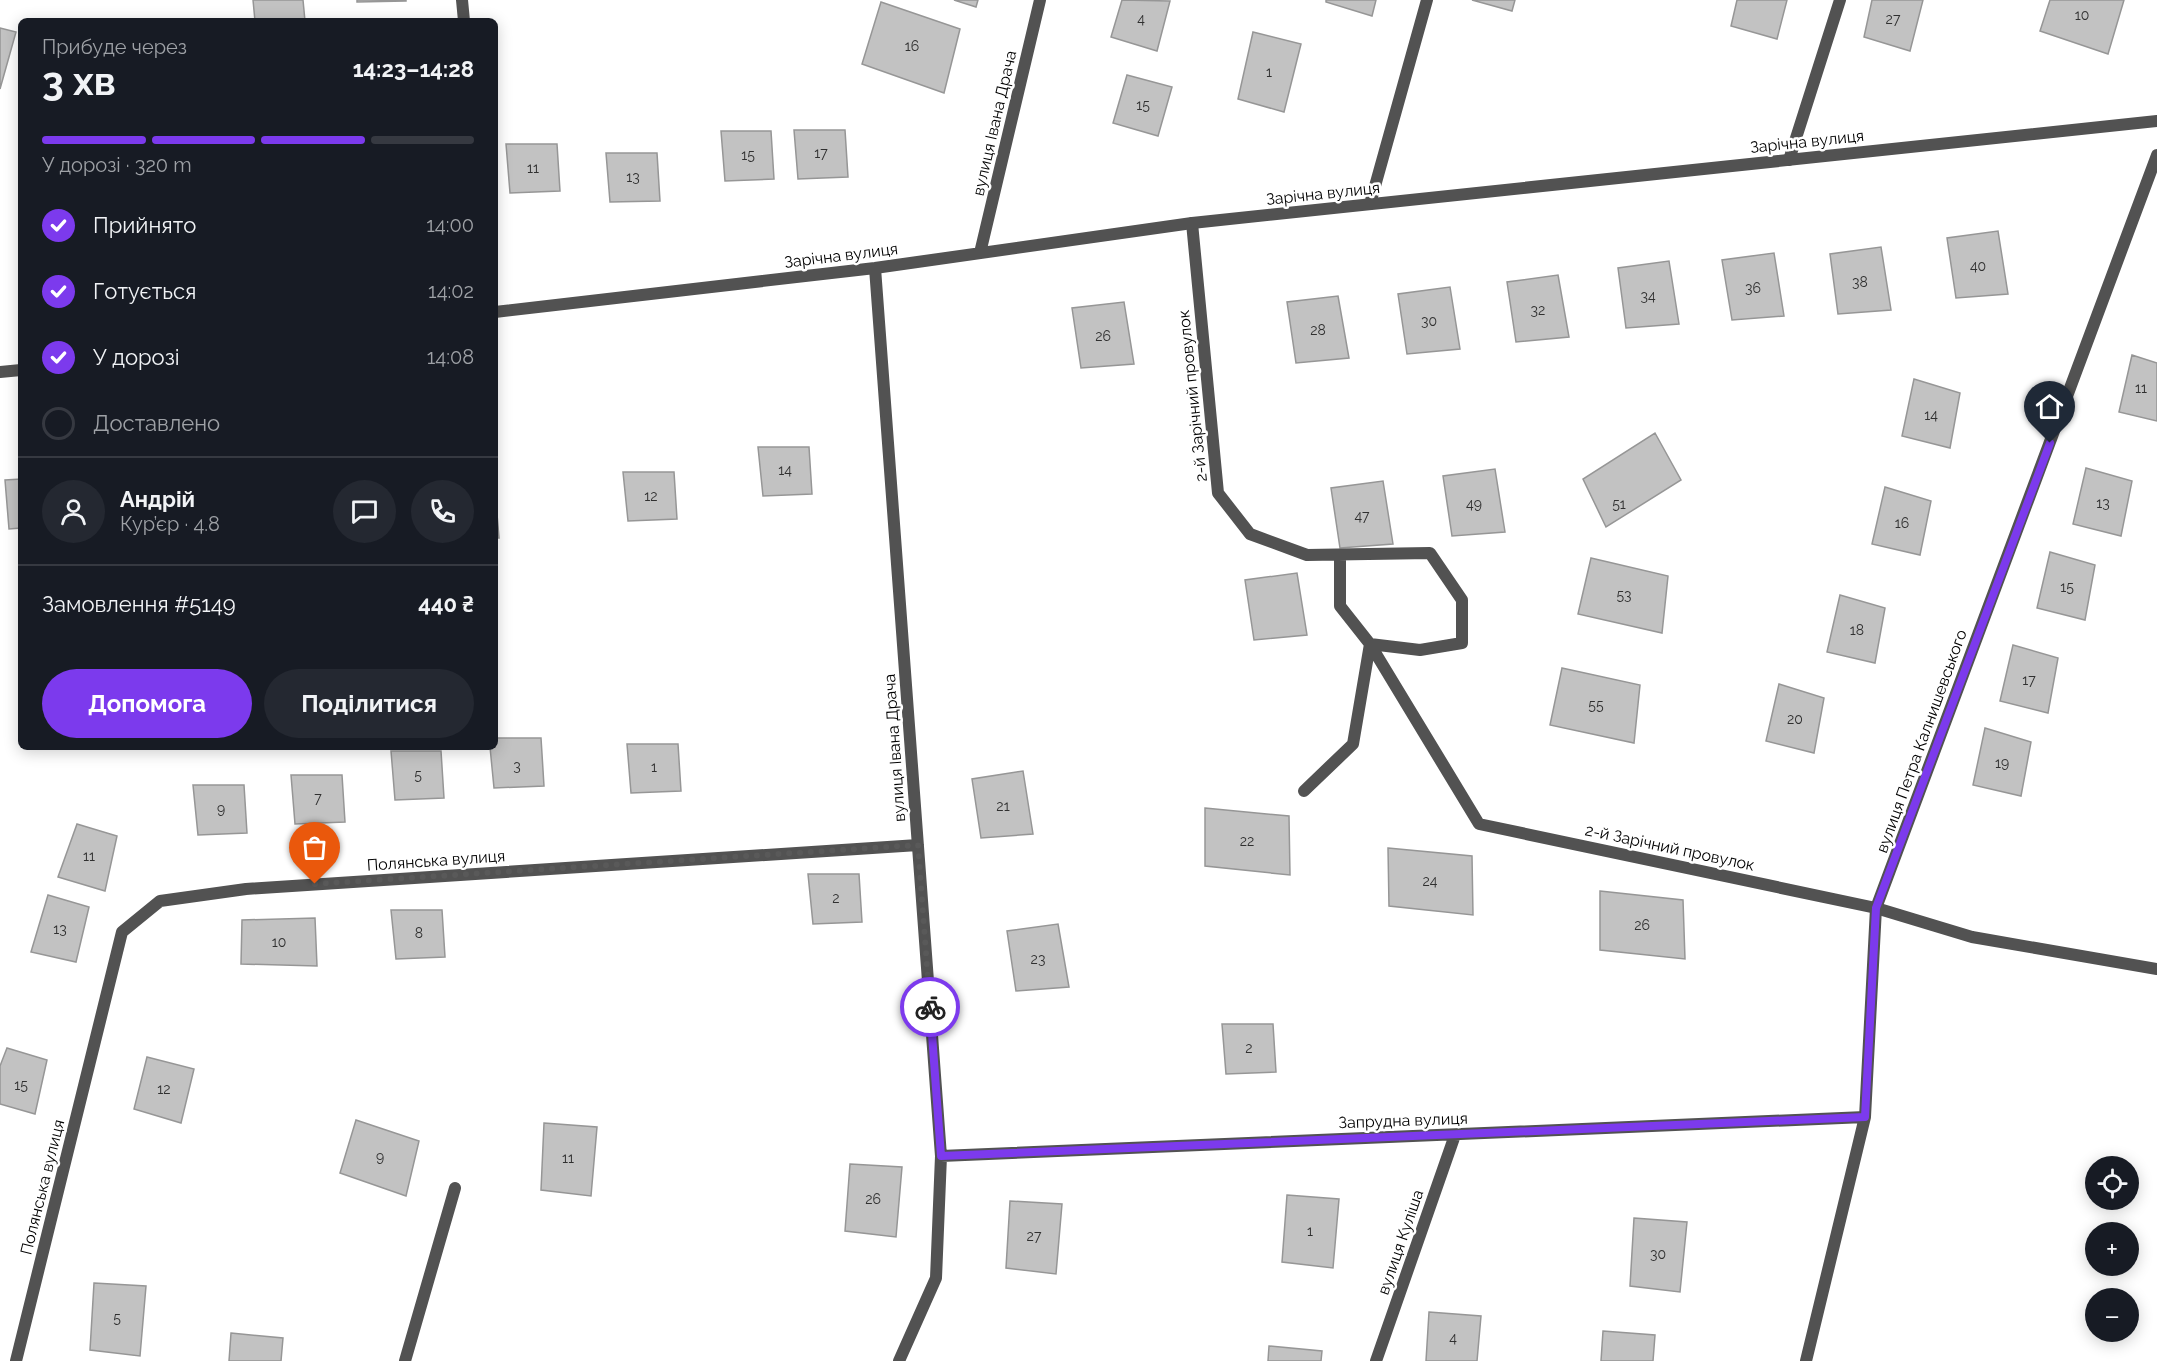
<!DOCTYPE html>
<html lang="uk">
<head>
<meta charset="utf-8">
<style>
  body { margin:0; font-family:Raleway,sans-serif; background:#242831; color:#f1f3f6; height:100vh; display:flex; flex-direction:column; font-size:22px; white-space:nowrap }
  * { box-sizing:border-box; margin:0 }
  p { font-size:20px; color:#9ea1a6 }
  .icon { flex:none; width:33px; height:33px; fill:none; stroke:currentColor; stroke-width:2; stroke-linecap:round; stroke-linejoin:round }
  .map { position:relative; flex:1; overflow:hidden }
  .panel { position:absolute; left:18px; top:18px; width:480px; height:732px; display:flex; flex-direction:column; background:#171b24; border-radius:9px; box-shadow:0 3px 15px #0003 }
  .panel>* { flex:none }
  .controls { position:absolute; left:2085px; top:1156px; display:grid; gap:12px }
  .controls a { display:grid; place-items:center; width:54px; height:54px; border-radius:50%; background:#171b24; box-shadow:0 3px 15px #0003; font-size:30px }
  .pin { position:absolute; display:grid; place-items:center; width:51px; height:51px; color:#fff; margin:-62px -26px; border-radius:50% 50% 50% 0; rotate:-45deg; box-shadow:0 0 6px #0007 }
  .pin .icon { rotate:45deg }
  .courier { position:absolute; display:grid; place-items:center; width:60px; height:60px; margin:-30px; border:4px solid #7c3aed; border-radius:50%; background:#fff; color:#222; box-shadow:0 2px 8px #0007 }
  .head em { font-style:normal; font-weight:700 }
  .head div { display:flex; flex-direction:column-reverse }
  .head { display:flex; align-items:center; justify-content:space-between; height:102px; padding:0 24px }
  h1 { font-size:39px; font-weight:700; line-height:45px }
  .bar { display:grid; grid-template-columns:repeat(4,1fr); gap:9px 6px; align-content:center; height:72px; padding:0 24px }
  .bar i { height:8px; border-radius:4px; background:#363941 }
  .bar .active { background:#7c3aed }
  .bar p { grid-column:span 4 }
  .line { display:flex; align-items:center; gap:15px; padding:0 24px; border-top:2px solid #363941 }
  .line div { flex:1 }
  .round { display:grid; place-items:center; flex:none; width:63px; height:63px; border-radius:32px; background:#242831 }
  ol { padding:0 24px; list-style:none }
  li { display:flex; align-items:center; gap:18px; height:66px }
  li p { margin-inline-start:auto }
  li .icon { padding:6px; border-radius:50%; background:#7c3aed; color:#fff; stroke-width:4 }
  li:last-child { color:#9ea1a6 }
  li i { width:33px; height:33px; border:3px solid #363941; border-radius:50% }
  .button { display:flex; gap:12px; margin-top:auto; padding:12px 24px }
  .button a { flex:1; height:69px; border-radius:36px; background:#7c3aed; color:#fff; font-size:24px; font-weight:700; line-height:69px; text-align:center }
  .button a+a { background:#242831; color:#f1f3f6 }
  .map>svg:first-child { display:block }
</style>
</head>
<body>
<div class="map">
<svg width="2157" height="1361" viewBox="0 0 2157 1361">
  <rect width="100%" height="100%" fill="#fff"/>
  <path fill="#c2c2c2" stroke="#969696" stroke-width="1.5" d="M253,0H303L305,21H255Z
    M357,0H406V1L357,2Z
    M954,0H978L976,7Z
    M1122,0L1170,1L1157,51L1111,37Z
    M1326,0H1376L1372,16L1326,2Z
    M1472,0H1515L1512,11Z
    M1737,0H1787L1777,39L1731,26Z
    M1872,0H1923L1910,51L1864,37Z
    M2050,0H2124L2108,54L2040,31Z
    M881,2L960,29L944,93L862,64Z
    M0,28L16,32L0,89Z
    M1253,32L1301,44L1284,112L1238,99Z
    M1127,75L1172,87L1158,136L1113,123Z
    M794,130H845L848,177L798,179Z
    M721,131H771L774,179L725,181Z
    M506,144H557L560,191L510,193Z
    M606,153H657L660,201L610,202Z
    M1998,231L2008,294L1956,298L1947,238Z
    M1881,247L1891,310L1838,314L1830,254Z
    M1774,253L1784,316L1732,320L1722,260Z
    M1669,261L1679,324L1626,328L1618,268Z
    M1558,275L1569,337L1516,342L1507,282Z
    M1450,287L1460,349L1407,354L1398,294Z
    M1338,296L1349,358L1296,363L1287,302Z
    M1124,302L1134,364L1081,368L1072,308Z
    M2132,355L2157,363V421L2119,412Z
    M1914,379L1960,393L1950,448L1902,436Z
    M1655,433L1681,480L1606,527L1583,479Z
    M758,447H809L812,494L763,496Z
    M2086,468L2132,481L2121,536L2073,524Z
    M1495,469L1505,532L1452,536L1443,476Z
    M623,472H674L677,519L628,521Z
    M21,479V528L9,529L5,480Z
    M1383,481L1393,544L1340,548L1331,488Z
    M1885,487L1931,501L1920,555L1872,544Z
    M495,490L499,538H495Z
    M2050,552L2095,565L2085,620L2037,608Z
    M1591,558L1668,576L1662,633L1578,614Z
    M1297,573L1307,635L1254,640L1245,580Z
    M1840,595L1885,608L1875,663L1827,652Z
    M2013,645L2058,658L2048,713L2000,701Z
    M1562,668L1640,685L1634,743L1550,725Z
    M1779,684L1824,698L1814,753L1766,741Z
    M1985,728L2031,742L2021,796L1973,785Z
    M495,738H541L544,786L494,788L490,747H495Z
    M627,744H678L681,791L631,793Z
    M391,751H441L444,798L395,800Z
    M1023,771L1033,834L981,838L972,779Z
    M291,775H342L345,822L295,824Z
    M193,785H244L247,833L198,835Z
    M1205,808L1289,816L1290,875L1205,866Z
    M77,824L117,836L105,891L58,877Z
    M1388,848L1472,856L1473,915L1389,906Z
    M808,874H859L862,922L813,924Z
    M1600,891L1683,900L1685,959L1600,950Z
    M48,895L89,907L76,962L31,952Z
    M391,910H442L445,957L396,959Z
    M315,918L317,966L241,964L242,920Z
    M1058,924L1069,987L1016,991L1007,931Z
    M1222,1024H1273L1276,1072L1226,1074Z
    M7,1048L47,1060L35,1114L0,1104V1066Z
    M147,1057L194,1069L181,1123L134,1109Z
    M356,1120L419,1141L406,1196L340,1173Z
    M544,1123L597,1127L591,1196L541,1190Z
    M850,1164L902,1167L896,1237L845,1231Z
    M1287,1195L1339,1199L1333,1268L1282,1262Z
    M1010,1201L1062,1204L1056,1274L1006,1268Z
    M1634,1218L1687,1222L1680,1292L1630,1286Z
    M94,1283L146,1286L140,1356L90,1350Z
    M1429,1312L1481,1316L1477,1361H1426Z
    M1603,1331L1655,1335L1653,1361H1601Z
    M231,1333L283,1338L281,1361H229Z
    M1269,1346L1322,1351L1321,1361H1268Z"/>
  <g fill="none" stroke-linecap="round" stroke-linejoin="round">
    <path stroke="#525252" stroke-width="12" d="M1789,160L1840,0
      M1370,204L1427,0
      M1192,223L1218,493L1250,534L1307,555L1430,553L1462,600V643L1420,650L1370,644L1353,744L1304,791
      M1340,555V606L1370,644L1479,824L1876,908L1972,937L2157,969
      M405,1361L455,1188"/>
    <path stroke="#525252" stroke-width="12" d="M462,0L464,21
      M980,253L1040,0
      M875,268L941,1156L936,1278L899,1361
      M495,312L875,268L1192,223L2157,121
      M0,372L21,370
      M941,1156L1865,1117
      M16,1361L122,932L160,901L246,889L918,845
      M1376,1361L1455,1135
      M1806,1361L1865,1117L1876,908L2157,155"/>
  </g>
  <g fill="none" stroke-linecap="round" stroke-linejoin="round">
    <path stroke="#595959" stroke-width="6" stroke-dasharray="0 10.8" d="M315,884L918,845L930,1007"/>
    <path stroke="#7c3aed" stroke-width="8" d="M930,1007L941,1156L1865,1117L1876,908L2050,443"/>
  </g>
  <g text-anchor="middle" stroke-width="5" stroke-linejoin="round" paint-order="stroke">
    <g font-size="14" fill="#303030">
      <text x="2082" y="20">10</text>
      <text x="1141" y="24">4</text>
      <text x="1893" y="24">27</text>
      <text x="912" y="51">16</text>
      <text x="1269" y="77">1</text>
      <text x="1143" y="110">15</text>
      <text x="821" y="158">17</text>
      <text x="748" y="160">15</text>
      <text x="533" y="173">11</text>
      <text x="633" y="182">13</text>
      <text x="1978" y="271">40</text>
      <text x="1860" y="287">38</text>
      <text x="1753" y="293">36</text>
      <text x="1648" y="301">34</text>
      <text x="1538" y="315">32</text>
      <text x="1429" y="326">30</text>
      <text x="1318" y="335">28</text>
      <text x="1103" y="341">26</text>
      <text x="2141" y="393">11</text>
      <text x="1931" y="420">14</text>
      <text x="785" y="475">14</text>
      <text x="651" y="501">12</text>
      <text x="2103" y="508">13</text>
      <text x="1474" y="509">49</text>
      <text x="1619" y="509">51</text>
      <text x="1362" y="521">47</text>
      <text x="1902" y="528">16</text>
      <text x="2067" y="592">15</text>
      <text x="1624" y="600">53</text>
      <text x="1857" y="635">18</text>
      <text x="2029" y="685">17</text>
      <text x="1596" y="710">55</text>
      <text x="1795" y="724">20</text>
      <text x="2002" y="768">19</text>
      <text x="517" y="771">3</text>
      <text x="654" y="772">1</text>
      <text x="418" y="780">5</text>
      <text x="318" y="803">7</text>
      <text x="1003" y="811">21</text>
      <text x="221" y="814">9</text>
      <text x="1247" y="846">22</text>
      <text x="89" y="861">11</text>
      <text x="1430" y="886">24</text>
      <text x="836" y="903">2</text>
      <text x="1642" y="930">26</text>
      <text x="60" y="934">13</text>
      <text x="419" y="938">8</text>
      <text x="279" y="947">10</text>
      <text x="1038" y="964">23</text>
      <text x="1249" y="1053">2</text>
      <text x="21" y="1090">15</text>
      <text x="164" y="1094">12</text>
      <text x="380" y="1162">9</text>
      <text x="568" y="1163">11</text>
      <text x="873" y="1204">26</text>
      <text x="1310" y="1236">1</text>
      <text x="1034" y="1241">27</text>
      <text x="1658" y="1259">30</text>
      <text x="117" y="1323">5</text>
      <text x="1453" y="1343">4</text>
    </g>
    <g font-size="16" fill="#000" stroke="#fff">
      <text transform="translate(994 123) rotate(-77)" y="6">вулиця Івана Драча</text>
      <text transform="translate(1807 141) rotate(-6)" y="6">Зарічна вулиця</text>
      <text transform="translate(1323 193) rotate(-6)" y="6">Зарічна вулиця</text>
      <text transform="translate(841 255) rotate(-7)" y="6">Зарічна вулиця</text>
      <text transform="translate(1192 396) rotate(-96)" y="6">2-й Зарічний провулок</text>
      <text transform="translate(1921 741) rotate(-70)" y="6">вулиця Петра Калнишевського</text>
      <text transform="translate(894 748) rotate(-94)" y="6">вулиця Івана Драча</text>
      <text transform="translate(1670 847) rotate(12)" y="6">2-й Зарічний провулок</text>
      <text transform="translate(436 860) rotate(-4)" y="6">Полянська вулиця</text>
      <text transform="translate(1403 1120) rotate(-2)" y="6">Запрудна вулиця</text>
      <text transform="translate(42 1187) rotate(-76)" y="6">Полянська вулиця</text>
      <text transform="translate(1400 1242) rotate(-71)" y="6">вулиця Куліша</text>
    </g>
  </g>
</svg>
<div class="controls">
<a><svg class="icon" aria-label="locate" viewBox="0 0 24 24"><circle cx="12" cy="12" r="6"/><path d="M12 2v4M12 18v4M2 12h4M18 12h4"/></svg></a>
<a>+</a>
<a>−</a>
</div>
<div class="pin" style="left:315px;top:884px;background:#ea580c"><svg class="icon" aria-label="bag" viewBox="0 0 24 24"><path d="M5 8h14l-1 12H6zM9 8a3 3 0 0 1 6 0"/></svg></div>
<div class="pin" style="left:2050px;top:443px;background:#1f2937"><svg class="icon" aria-label="home" viewBox="0 0 24 24"><path d="M3 11l9-7 9 7M6 9v11h12V9"/></svg></div>
<div class="courier" style="left:930px;top:1007px"><svg class="icon" aria-label="bike" viewBox="0 0 24 24"><circle cx="6" cy="16" r="4"/><circle cx="18" cy="16" r="4"/><path d="M6 16l4-8h5l3 8M10 8l3 8H6M13 5h3"/></svg></div>
<section class="panel">
<div class="head"><div><h1>3 хв</h1><p>Прибуде через</p></div><em>14:23–14:28</em></div>
<div class="bar"><i class="active"></i><i class="active"></i><i class="active"></i><i></i><p>У дорозі · 320 m</p></div>
<ol>
<li><svg class="icon" aria-label="check" viewBox="0 0 24 24"><path d="M5 12l5 5 9-10"/></svg>Прийнято<p>14:00</p></li>
<li><svg class="icon" aria-label="check" viewBox="0 0 24 24"><path d="M5 12l5 5 9-10"/></svg>Готується<p>14:02</p></li>
<li><svg class="icon" aria-label="check" viewBox="0 0 24 24"><path d="M5 12l5 5 9-10"/></svg>У дорозі<p>14:08</p></li>
<li><i></i>Доставлено</li>
</ol>
<div class="line" style="height:108px"><a class="round"><svg class="icon" aria-label="person" viewBox="0 0 24 24"><circle cx="12" cy="8" r="4"/><path d="M4 21q1-7 8-7t8 7"/></svg></a><div><b>Андрій</b><p>Кур’єр · 4.8</p></div><a class="round"><svg class="icon" aria-label="chat" viewBox="0 0 24 24"><path d="M4 5h16v11H9l-5 4z"/></svg></a><a class="round"><svg class="icon" aria-label="phone" viewBox="0 0 24 24"><path d="M5 4h4l2 5-3 2q2 4 5 5l2-3 5 2v4C11 20 4 13 5 4z"/></svg></a></div>
<div class="line" style="height:78px"><div>Замовлення #5149</div><b>440 ₴</b></div>
<div class="button"><a>Допомога</a><a>Поділитися</a></div>
</section>
</div>
</body>
</html>
